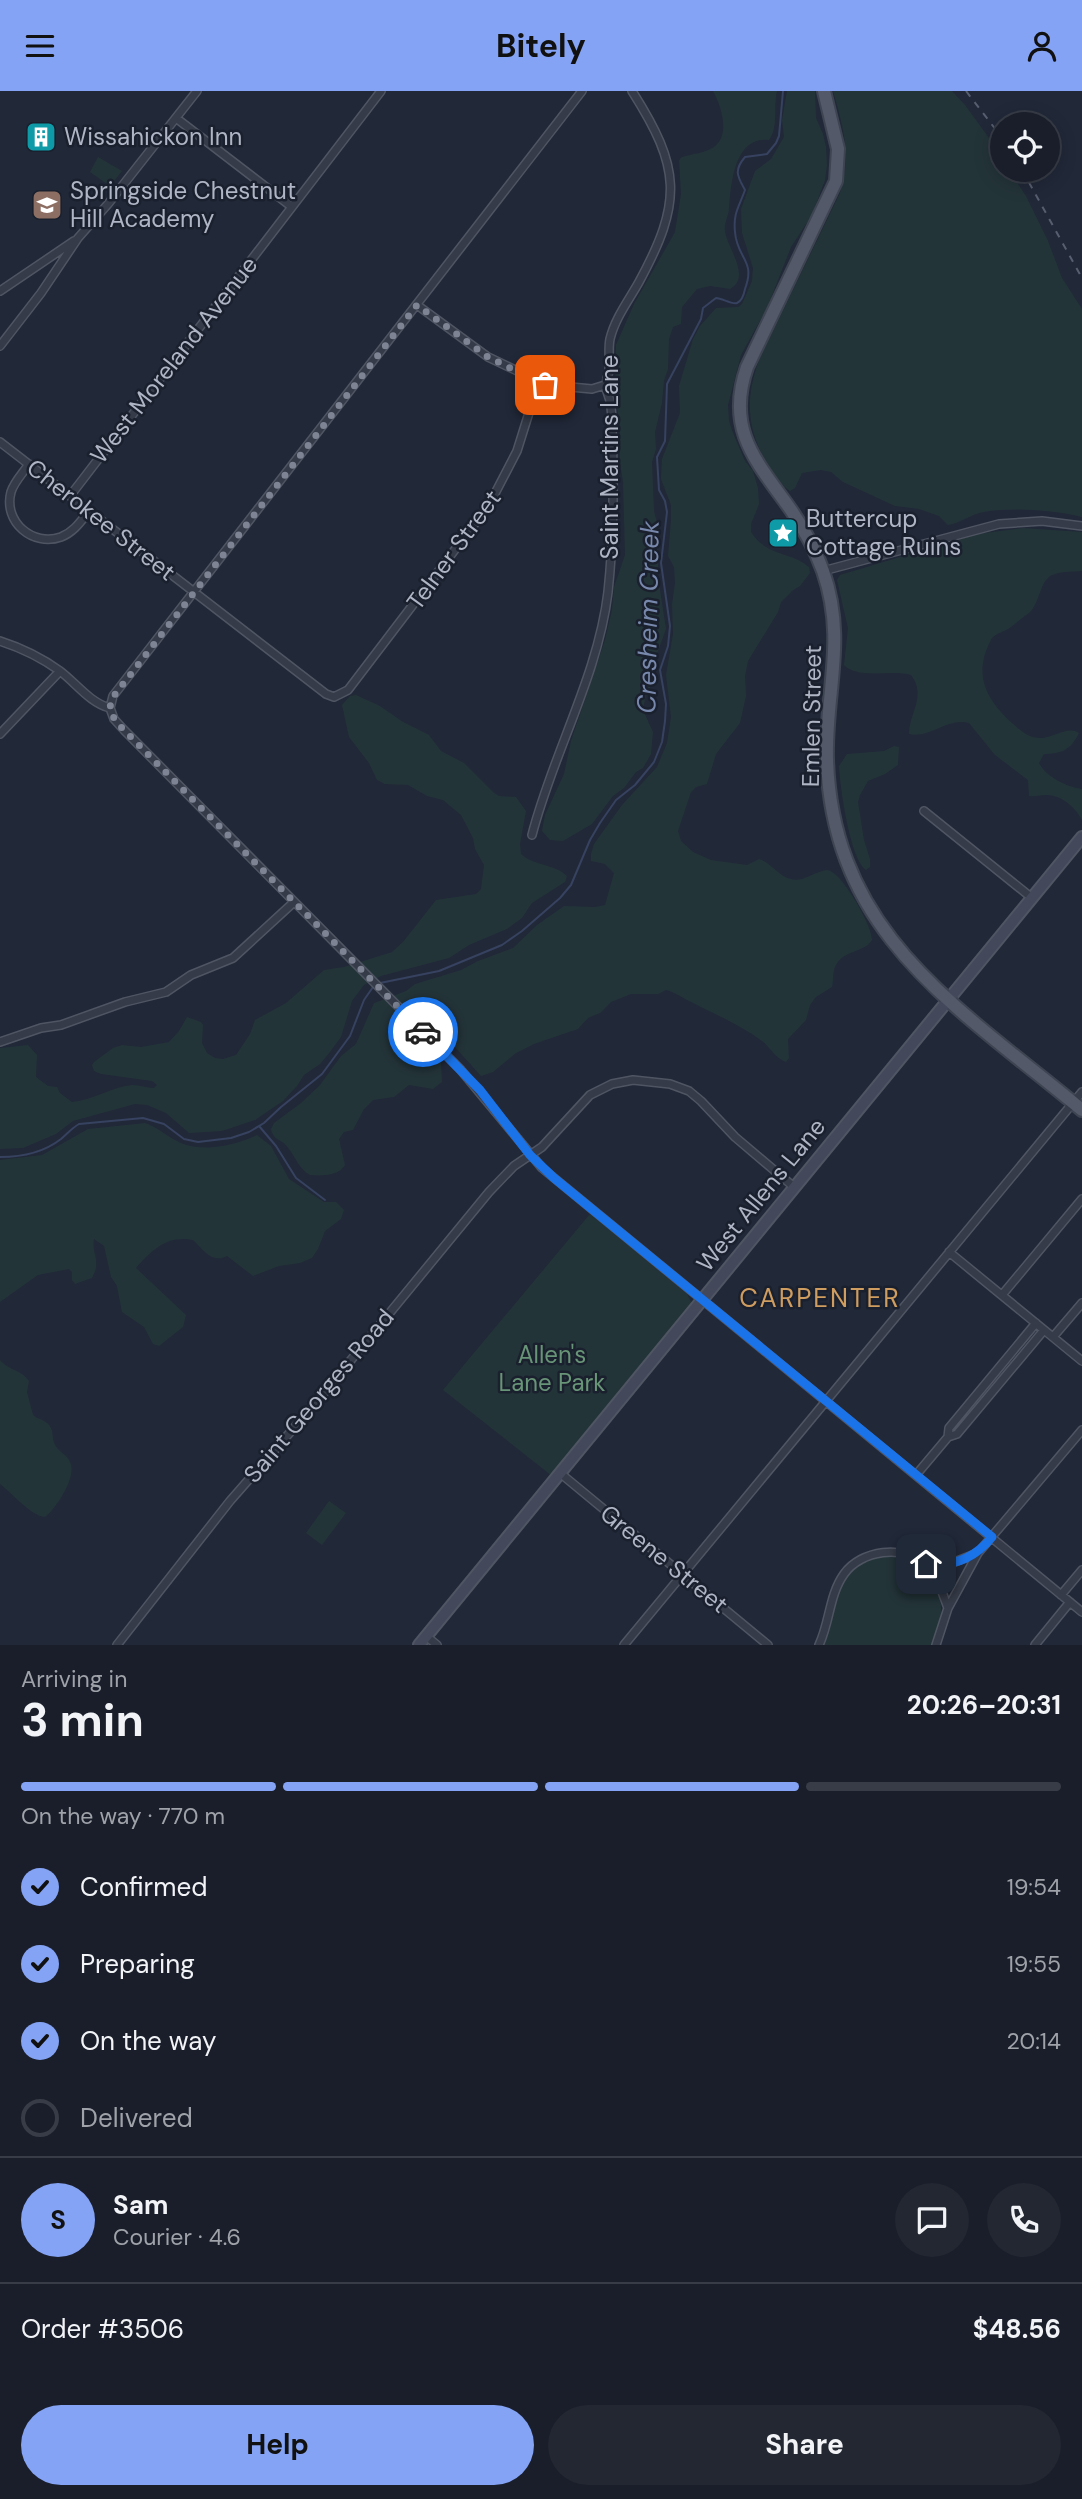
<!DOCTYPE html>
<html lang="en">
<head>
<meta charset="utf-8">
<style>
  body { margin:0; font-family:"DM Sans",sans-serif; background:#222732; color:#f1f3f6; height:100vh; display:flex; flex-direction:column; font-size:26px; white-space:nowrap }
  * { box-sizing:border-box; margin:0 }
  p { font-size:23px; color:#9fa2a8 }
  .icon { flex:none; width:38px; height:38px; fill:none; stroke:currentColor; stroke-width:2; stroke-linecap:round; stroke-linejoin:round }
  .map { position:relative; height:1554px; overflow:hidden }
  .details { display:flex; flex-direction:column; background:#191e2a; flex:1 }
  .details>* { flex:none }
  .buttons { position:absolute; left:990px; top:21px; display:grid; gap:14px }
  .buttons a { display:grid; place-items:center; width:70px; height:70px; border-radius:50%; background:#191e2a; box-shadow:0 4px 18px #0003,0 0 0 2px #373c47; font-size:35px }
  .pin { position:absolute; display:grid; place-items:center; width:60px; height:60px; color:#fff; margin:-30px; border-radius:14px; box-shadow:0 4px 10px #0006 }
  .courier { position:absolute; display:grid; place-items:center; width:70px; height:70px; margin:-35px; border:5px solid #1a73e8; border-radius:50%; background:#fff; color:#222; box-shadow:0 2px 9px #0007 }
  .head em { font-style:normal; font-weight:700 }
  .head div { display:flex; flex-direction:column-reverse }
  .head { display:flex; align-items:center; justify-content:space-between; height:119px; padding:0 21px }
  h1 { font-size:46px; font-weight:700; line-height:52px }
  .bar { display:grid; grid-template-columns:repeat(4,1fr); gap:10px 7px; align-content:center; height:84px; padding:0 21px }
  .bar i { height:9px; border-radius:5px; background:#373c47 }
  .bar .on { background:#85a3f4 }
  .bar p { grid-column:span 4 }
  .line { display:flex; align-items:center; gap:18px; padding:0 21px; border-top:2px solid #373c47 }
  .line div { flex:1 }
  .round { display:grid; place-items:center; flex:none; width:74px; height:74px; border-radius:37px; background:#222732 }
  ol { padding:0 21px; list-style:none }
  li { display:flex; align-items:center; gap:21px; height:77px }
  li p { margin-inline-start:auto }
  li .icon { padding:7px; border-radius:50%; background:#85a3f4; color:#111; stroke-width:4 }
  li:last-child { color:#9fa2a8 }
  li i { width:38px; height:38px; border:4px solid #373c47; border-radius:50% }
  .action { display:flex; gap:14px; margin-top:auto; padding:14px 21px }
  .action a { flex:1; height:80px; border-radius:42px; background:#85a3f4; color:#111; font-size:28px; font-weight:700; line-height:80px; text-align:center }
  .action a+a { background:#222732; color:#f1f3f6 }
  header { display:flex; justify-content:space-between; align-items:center; height:91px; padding:0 21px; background:#85a3f4; color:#111; font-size:32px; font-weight:700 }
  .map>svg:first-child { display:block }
</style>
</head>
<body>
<header><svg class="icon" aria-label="menu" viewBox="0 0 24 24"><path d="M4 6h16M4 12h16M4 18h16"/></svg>Bitely<svg class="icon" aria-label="person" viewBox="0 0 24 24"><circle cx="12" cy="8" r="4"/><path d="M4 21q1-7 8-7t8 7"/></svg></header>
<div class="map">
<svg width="1082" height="1554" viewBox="0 0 1082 1554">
  <rect width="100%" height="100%" fill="#212838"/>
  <path fill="#233439" d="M713,0H777C773,16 779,36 769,49C734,45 731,93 729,119C728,126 724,132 725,140C727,157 752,186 730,198L710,195L697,198L682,216L681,233L673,236L669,248L668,278L664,290L662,312L655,341L656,358L652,371L654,420L658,436V486L666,538L654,571L653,590L645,608L643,619L653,641L651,663L643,677L636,681L624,697L613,705L592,733L563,750L550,749L542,740L545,724L564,683L571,650L605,549L612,519L614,496L625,464L623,391L620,372V332L615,306L616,254L634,213L675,141L681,103L679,69L682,66C692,63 705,62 714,56C731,44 721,14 713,0Z
    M787,0H815L816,27L823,43L826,56L827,74L825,89L812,124L791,156L767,217L741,264L728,314L729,330L733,342L745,370L753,380L758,397L759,413L751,433V441C767,466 791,460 809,476L810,482L800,495L792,500L781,511L778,521L748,570L745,585L746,605L740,632L716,663L707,693L696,696L691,701L678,740L681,750L693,761L711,769L747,774L759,768C772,772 778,785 791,788C802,792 815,780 827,779C841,779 873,836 872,849C864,862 845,858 836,874C832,880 834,889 832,896L816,906L810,914L806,929L788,948L789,967L786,971C775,967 771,957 762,950C742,935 717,924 695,913C684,908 677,902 666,899L658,903H631L611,911L600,922L588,927L578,938L534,953L516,962L493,981L481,985L453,954L448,955L441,970L442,991L433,998L409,994L394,1006L373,1009L364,1018L353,1039L344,1041L339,1048L345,1074C339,1085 322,1085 310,1084C299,1078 296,1067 289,1058C283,1048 273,1050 271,1038L274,1032L301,1012L320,994L341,965L356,953L374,912L406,900L415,893L461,879L478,870L513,857L537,834L564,815L595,816L605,814L614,782L605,773L591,770V763L594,753L622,714L657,676L667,652L671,626L666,584L673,543L672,513L675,492L674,476L668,465L671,429V414L661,388L662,368L680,322L679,295L693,248L700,235L716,217L738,216L742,213L752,190L753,177L742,142L741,118L755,80L771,68L784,46L782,29Z
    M833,0H952L965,14L1000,62L1003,68V79H1009L1026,105L1048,150L1062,187L1082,218V426C1052,419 1014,416 984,421C971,423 961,432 948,434L939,425L919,418L895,415L843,391L831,381L821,379L802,382L795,397L790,400C782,395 777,387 772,380C747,342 744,311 759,269L840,102C851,63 844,38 833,0Z
    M98,66L122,80L110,95L90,81Z
    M1023,437L1082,441V480C1073,481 1064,480 1055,483C1039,487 1041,511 1029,522C1022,527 1015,533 1008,538C1003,541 997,542 993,546C990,549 988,556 986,560C974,593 994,617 1019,638C1045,661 1062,631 1079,642C1071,659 1061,663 1044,663L1039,672C1046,686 1067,696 1082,698V729C1075,716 1062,704 1046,704C1039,704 1035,706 1029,705L1028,689L995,664L969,632C947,626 930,648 909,643C909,622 927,605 911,584C891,578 858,589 844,574L848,537L837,489L840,484L977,443Z
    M356,604L380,615L403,631L429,644L441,660L464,672L493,701L499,705L516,706L526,720L520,753L521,763C534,775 555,773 567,785L565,791L532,812L522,827L507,838L469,854L449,867L381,885L364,894L352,910L341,946L330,961L320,973L304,984L297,995L283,1010L255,1029L222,1040L189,1042L166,1022L147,1014L135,1013L73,1030L56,1043L23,1057L0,1058V957L28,954L37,964L36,986L48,995L57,996L60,1002L72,1011C94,1009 111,996 132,994C140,994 147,997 154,997L157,994L152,990L101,983L94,980L92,974L94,971L113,957L122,954L141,956L169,951L179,940L187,926L201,931L203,934L202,952L207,962L215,967L223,968L236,964L250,943L255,929L286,912L324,879L344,876L392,861L403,851L436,809L476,803L481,798L484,774L475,758L473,747L461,724L443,709L427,705L408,694L385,693L377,689L369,672L349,646L342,614L350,605Z
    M894,655L899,656L898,674L885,683L868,690L860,704L858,711L864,749L870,768V776L866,779C850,768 840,696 839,675L847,663L884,660Z
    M145,1032C157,1036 164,1043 175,1049C199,1063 233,1055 257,1044L271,1055L289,1088L324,1111H336L344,1119L341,1128L325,1140L318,1158L312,1167L300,1172L279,1175L253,1185L227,1165C211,1173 203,1158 193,1149C167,1144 152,1159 136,1177L186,1224L183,1236L159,1255L153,1253L144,1236L122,1221L117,1195L111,1186L104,1155L94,1148C91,1163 102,1169 92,1187L75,1193L72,1189V1181L69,1178L38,1184L0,1211V1069L42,1064L88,1038Z
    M590,1123L687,1203L691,1211L686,1221L552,1385L443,1299Z
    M0,1269C9,1280 21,1278 29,1290L27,1301L33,1324C37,1328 43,1328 47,1332C54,1338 52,1345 54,1352C57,1360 65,1362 69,1369C79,1383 57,1417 45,1426C31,1425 12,1402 0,1393Z
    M329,1410L346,1422L322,1454L306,1442Z
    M879,1465C909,1464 941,1483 941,1516C942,1529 936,1542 933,1554H823C840,1516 831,1479 879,1465Z"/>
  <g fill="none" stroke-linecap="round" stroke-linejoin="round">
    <path stroke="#36425f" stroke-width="2" d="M380,892L439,880L502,854L522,840L560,807L571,794L590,749L600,732L616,709L635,694L654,671L662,651L665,630L666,613L660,579L668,555L670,535L661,472L667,421L665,410L659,399L657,366L665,350L667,293L701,228L703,217L716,207C722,207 732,214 737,212C742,210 744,203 745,198C756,169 737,168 735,141C733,122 739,116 745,99C738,86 733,80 745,66L767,63L776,52L779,45L783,0
      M259,1035L276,1055L296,1087L325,1109
      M0,1066C22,1066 43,1062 61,1048C68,1042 72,1037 79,1033L143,1027L164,1033L184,1048L198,1051L231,1047L249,1041L264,1032L281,1016L322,983L350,945L364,909L373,896"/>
    <g stroke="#505563" stroke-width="10">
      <path id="street" d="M176,27L292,116
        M0,200L74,150
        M417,214L488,266L532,287L538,293L592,298L605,294
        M0,255L41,202L78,147L108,113L197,0
        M0,351L326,603L334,606L348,599L489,414L517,360L538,293
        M29,373C23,382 14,391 11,401C3,431 33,456 61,446C74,441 81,430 89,420
        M70,405L381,0
        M823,480L999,433L1042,430L1082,435
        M0,550C22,557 42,567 60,580C76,592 90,612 110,617
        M110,617L114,628L124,639L460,978L542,1077L1082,1521
        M110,617L113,605L582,0
        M0,643L60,580
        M924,720L1032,807
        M532,744C553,662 598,585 608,501C614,446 614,392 612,337C612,328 612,319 610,310C609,305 606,300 606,295C606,291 608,284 609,280C610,269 608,258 610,248C615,227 629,209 639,191C683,110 681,77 632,0
        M0,951L41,937L61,934L125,911L166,901L191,884L233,867L294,811
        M949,1161L1082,1270
        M1002,1204L1082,1108
        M1053,1246L1082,1212
        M948,1346L957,1343L1044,1239
        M560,1382L768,1554
        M916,1384L948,1346L949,1337L1036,1232
        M926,1473L952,1472L978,1462L1082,1339
        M1061,1504L1082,1479
        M426,1545L437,1554
        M117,1554L230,1410L314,1314L489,1101L514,1075L542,1056L590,1004L612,993L633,989L670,993L689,1000L701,1010L735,1046L794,1096
        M624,1554L1082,1001
        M819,1554C830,1531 829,1504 844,1483C861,1459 903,1453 926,1474C937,1483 943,1504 948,1517
        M936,1554L948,1517L978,1462
        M1035,1554L1070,1511"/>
    </g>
    <g stroke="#505563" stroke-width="14">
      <path id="secondary" d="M419,1554L1082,746"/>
    </g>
    <g stroke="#3e4452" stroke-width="16">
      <path id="primary" d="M824,0L838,58L836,90L747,276C725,339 757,371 791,419C804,438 815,458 823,480C847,549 825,601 827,669C833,845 961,918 1082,1019"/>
    </g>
    <use href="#street" stroke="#353b48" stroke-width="7"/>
    <use href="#secondary" stroke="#43495b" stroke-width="10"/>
    <use href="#primary" stroke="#535968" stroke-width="12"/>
    <path stroke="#575e6f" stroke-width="2" stroke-dasharray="7 7" stroke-linecap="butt" d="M966,0L1003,48
      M1022,79L1082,187"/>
  </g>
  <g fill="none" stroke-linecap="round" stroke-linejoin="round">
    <path stroke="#7e8494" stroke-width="7" stroke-dasharray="0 12.6" d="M423,941L124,639C114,629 106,619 113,606L417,214L488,266L545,294"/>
    <path stroke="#1a73e8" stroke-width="9" d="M423,941L480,999L530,1064L554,1087L992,1446C975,1467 953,1476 926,1473"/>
  </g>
  <defs>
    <g id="building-square" transform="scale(1.575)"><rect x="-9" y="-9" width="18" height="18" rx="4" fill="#0f9aa8" stroke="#1a202d"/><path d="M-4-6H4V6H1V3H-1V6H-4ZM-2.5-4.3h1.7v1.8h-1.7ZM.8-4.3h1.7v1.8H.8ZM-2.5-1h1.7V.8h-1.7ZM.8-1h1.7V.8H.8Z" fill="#fff"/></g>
    <g id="school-square" transform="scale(1.575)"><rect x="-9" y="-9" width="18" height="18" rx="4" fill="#8d6e63" stroke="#1a202d"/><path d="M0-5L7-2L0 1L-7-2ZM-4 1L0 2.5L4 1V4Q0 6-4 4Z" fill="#fff"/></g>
    <g id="sight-square" transform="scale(1.575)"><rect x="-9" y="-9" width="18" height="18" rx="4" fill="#0f9aa8" stroke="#1a202d"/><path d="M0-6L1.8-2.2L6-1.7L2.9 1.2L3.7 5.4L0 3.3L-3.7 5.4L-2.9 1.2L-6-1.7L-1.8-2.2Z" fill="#fff"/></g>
  </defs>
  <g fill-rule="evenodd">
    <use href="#building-square" x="41" y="46"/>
    <use href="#school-square" x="47" y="114"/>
    <use href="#sight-square" x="783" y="442"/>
  </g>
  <g text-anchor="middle" stroke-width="5" stroke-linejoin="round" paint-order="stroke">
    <g font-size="24" fill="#b0b5c5" stroke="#1a202d" text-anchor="start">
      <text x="64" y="54">Wissahickon Inn</text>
      <text x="70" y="108">Springside Chestnut<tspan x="70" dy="28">Hill Academy</tspan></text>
      <text x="806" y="436">Buttercup<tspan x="806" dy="28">Cottage Ruins</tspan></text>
    </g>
    <g font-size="24" fill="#b0b5c5" stroke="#1a202d">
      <text transform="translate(174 269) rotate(-52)" y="8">West Moreland Avenue</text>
      <text transform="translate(610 366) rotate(-90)" y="8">Saint Martins Lane</text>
      <text transform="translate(101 429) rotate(38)" y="8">Cherokee Street</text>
      <text transform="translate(454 459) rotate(-54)" y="8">Telner Street</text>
      <text transform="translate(812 625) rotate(-89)" y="8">Emlen Street</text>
      <text transform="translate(761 1104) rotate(-51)" y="8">West Allens Lane</text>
      <text transform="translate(319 1305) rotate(-50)" y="8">Saint Georges Road</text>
      <text transform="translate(664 1468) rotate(39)" y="8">Greene Street</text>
    </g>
    <g font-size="24" fill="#689477" stroke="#1a202d">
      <text x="552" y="1272">Allen's<tspan x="552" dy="28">Lane Park</tspan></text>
    </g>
    <g font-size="26" font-style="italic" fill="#7888ac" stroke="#1a202d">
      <text transform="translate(648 526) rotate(-89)" y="9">Cresheim Creek</text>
    </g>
    <g font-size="26" letter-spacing="2" fill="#cf9d60" stroke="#1a202d">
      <text x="820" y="1216">CARPENTER</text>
    </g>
  </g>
</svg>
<div class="buttons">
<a><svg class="icon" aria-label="locate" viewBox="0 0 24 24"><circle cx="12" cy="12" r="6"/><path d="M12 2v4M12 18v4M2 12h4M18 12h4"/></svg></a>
</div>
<div class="pin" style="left:545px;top:294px;background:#ea580c"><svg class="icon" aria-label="bag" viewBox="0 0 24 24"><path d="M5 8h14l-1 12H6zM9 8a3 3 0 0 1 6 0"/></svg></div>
<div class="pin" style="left:926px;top:1473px;background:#1f2937"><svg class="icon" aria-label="home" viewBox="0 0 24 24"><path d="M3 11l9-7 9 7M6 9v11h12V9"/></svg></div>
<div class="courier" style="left:423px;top:941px"><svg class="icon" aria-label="car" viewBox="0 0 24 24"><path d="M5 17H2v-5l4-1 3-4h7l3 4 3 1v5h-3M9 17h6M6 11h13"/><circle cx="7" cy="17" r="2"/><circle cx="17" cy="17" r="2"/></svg></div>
</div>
<section class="details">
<div class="head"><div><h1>3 min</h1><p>Arriving in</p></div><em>20:26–20:31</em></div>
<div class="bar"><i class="on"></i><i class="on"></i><i class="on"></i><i></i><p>On the way · 770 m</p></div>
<ol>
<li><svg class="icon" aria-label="check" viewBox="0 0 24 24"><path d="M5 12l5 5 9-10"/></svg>Confirmed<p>19:54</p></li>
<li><svg class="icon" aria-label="check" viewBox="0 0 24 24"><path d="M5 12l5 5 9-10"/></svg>Preparing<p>19:55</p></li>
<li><svg class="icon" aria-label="check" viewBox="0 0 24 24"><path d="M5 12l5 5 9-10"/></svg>On the way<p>20:14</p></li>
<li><i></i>Delivered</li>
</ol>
<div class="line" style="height:126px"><b class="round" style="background:#85a3f4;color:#111">S</b><div><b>Sam</b><p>Courier · 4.6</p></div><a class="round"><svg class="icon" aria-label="chat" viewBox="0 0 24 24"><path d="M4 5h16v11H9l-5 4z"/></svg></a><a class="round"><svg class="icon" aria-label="phone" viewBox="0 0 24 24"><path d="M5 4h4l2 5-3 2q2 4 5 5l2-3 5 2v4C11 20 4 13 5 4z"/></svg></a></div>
<div class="line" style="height:91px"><div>Order #3506</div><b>$48.56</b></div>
<div class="action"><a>Help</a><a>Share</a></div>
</section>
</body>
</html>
